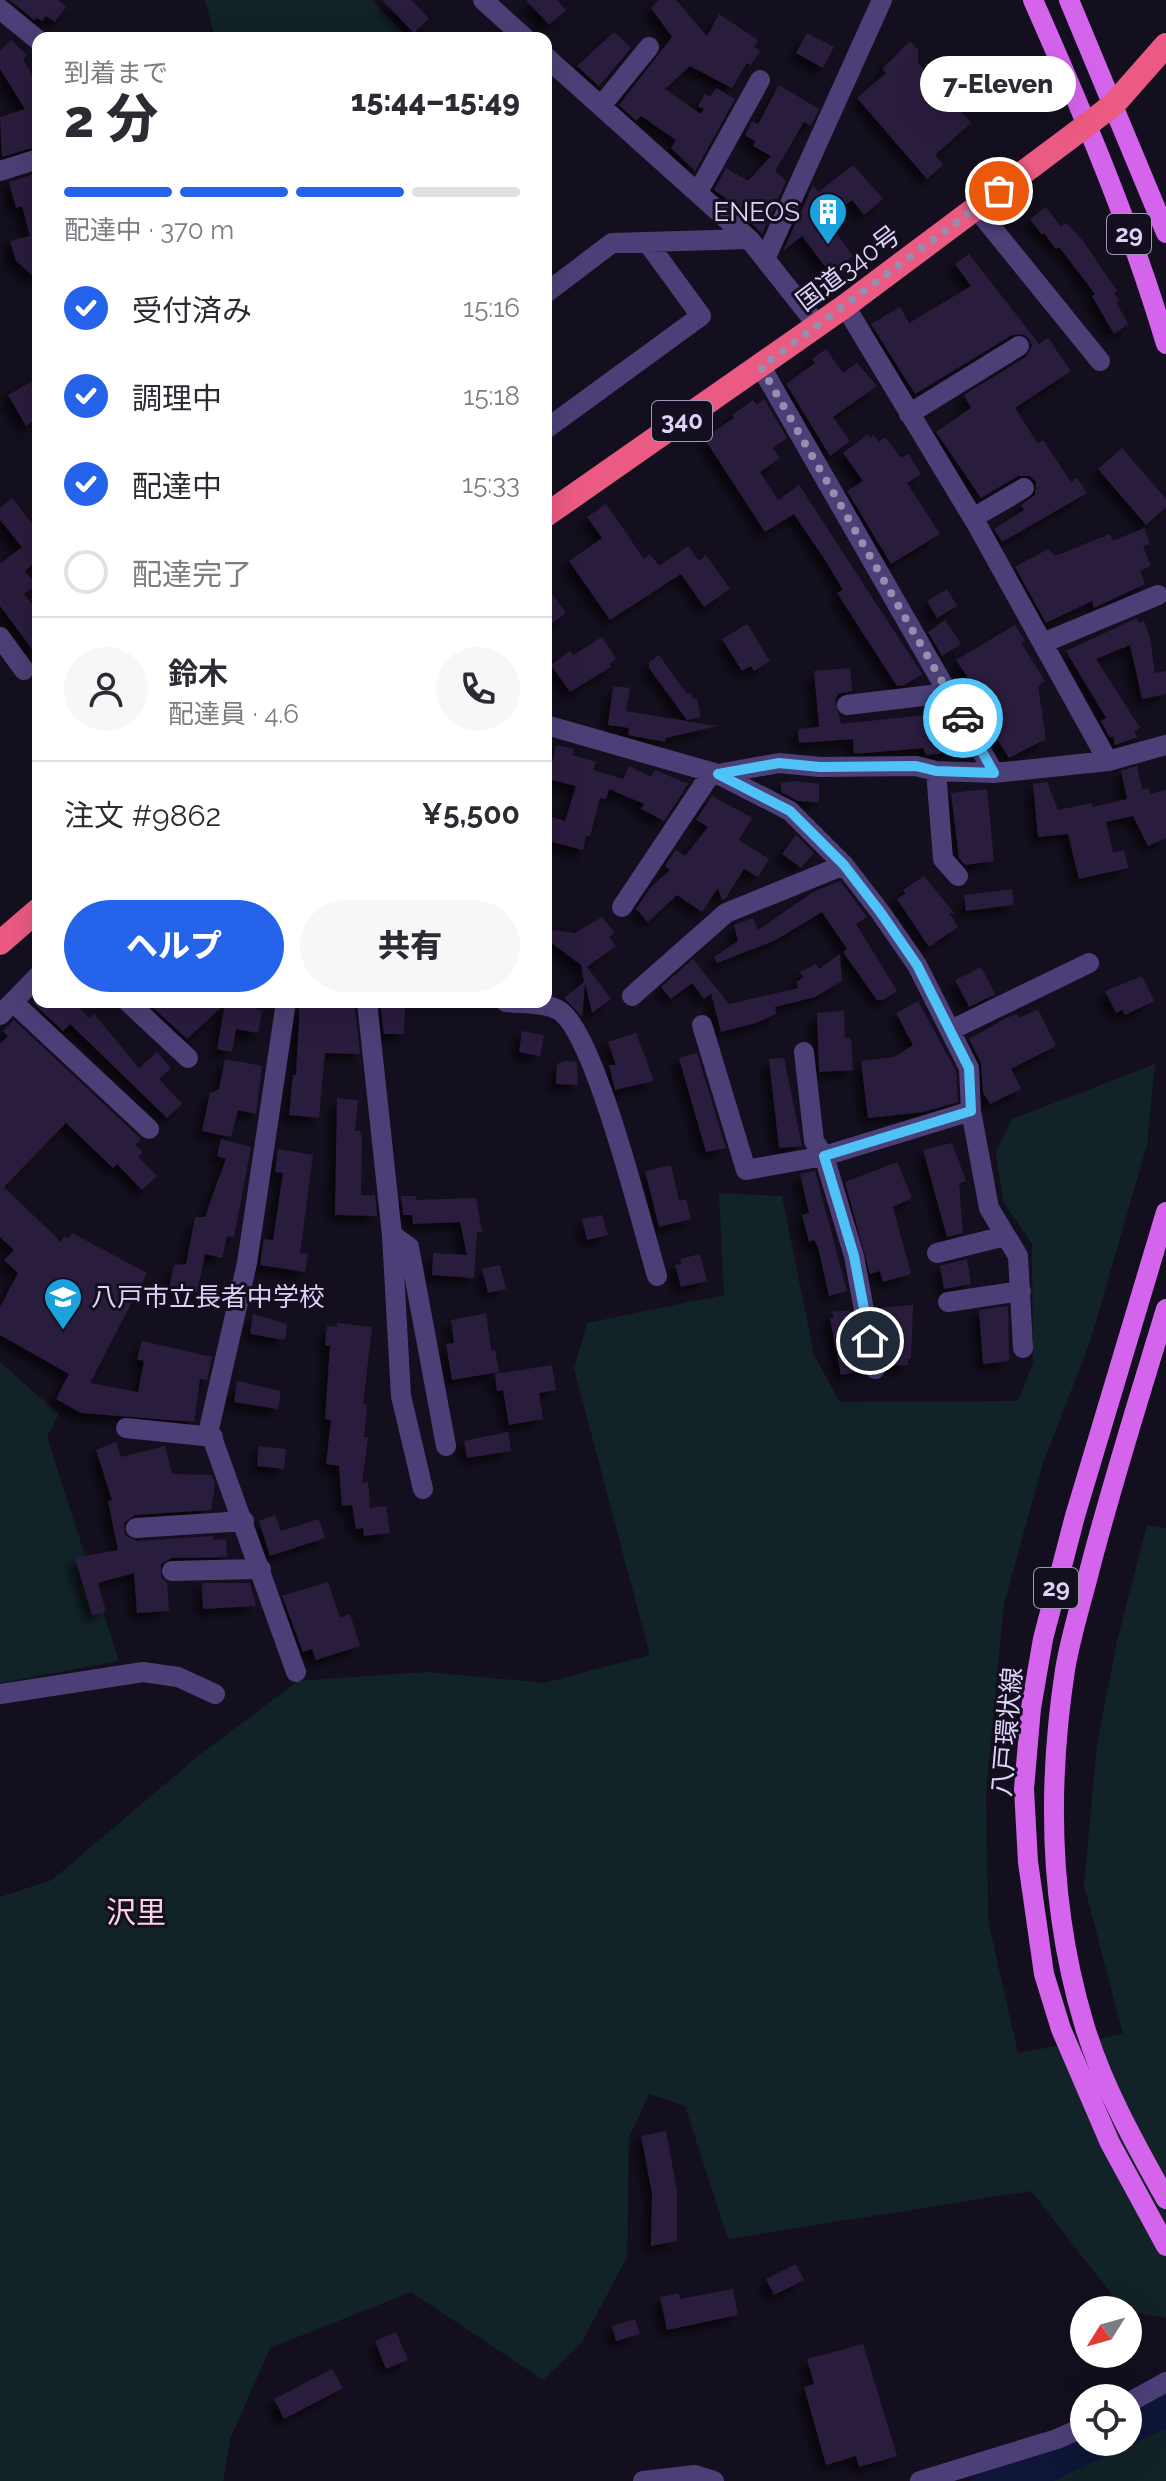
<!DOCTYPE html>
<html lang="ja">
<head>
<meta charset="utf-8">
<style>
  body { margin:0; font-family:Raleway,"Noto Sans JP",sans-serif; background:#f7f7f7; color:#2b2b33; height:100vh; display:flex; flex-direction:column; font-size:30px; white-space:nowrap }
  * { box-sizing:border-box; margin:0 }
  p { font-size:26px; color:#7c7c81 }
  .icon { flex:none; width:44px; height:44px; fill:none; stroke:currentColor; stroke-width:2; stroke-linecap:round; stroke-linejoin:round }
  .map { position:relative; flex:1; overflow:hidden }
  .side { position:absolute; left:32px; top:32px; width:520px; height:976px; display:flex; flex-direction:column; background:#fff; border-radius:16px; box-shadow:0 8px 32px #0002 }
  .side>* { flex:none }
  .needle { width:52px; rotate:233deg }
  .controls { position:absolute; left:1070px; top:2296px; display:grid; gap:16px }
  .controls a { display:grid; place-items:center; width:72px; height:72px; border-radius:50%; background:#fff; box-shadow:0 8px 32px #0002; font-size:40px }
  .pin { position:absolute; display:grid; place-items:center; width:68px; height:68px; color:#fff; margin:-34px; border:4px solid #fff; border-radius:50%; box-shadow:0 2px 8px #0007 }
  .courier { position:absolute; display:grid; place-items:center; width:80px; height:80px; margin:-40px; border:6px solid #4fc3f7; border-radius:50%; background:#fff; color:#222; box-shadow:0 2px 10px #0007 }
  .bubble { position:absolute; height:56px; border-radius:28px; background:#fff; box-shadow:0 8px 32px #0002; font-size:26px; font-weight:800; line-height:56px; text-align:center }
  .headline em { font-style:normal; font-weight:800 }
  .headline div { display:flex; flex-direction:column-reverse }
  .headline { display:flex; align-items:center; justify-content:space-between; height:136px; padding:0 32px }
  h1 { font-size:52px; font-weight:800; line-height:60px }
  .bar { display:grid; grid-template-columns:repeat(4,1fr); gap:12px 8px; align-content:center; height:96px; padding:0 32px }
  .bar i { height:10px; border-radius:6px; background:#e1e1e2 }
  .bar .active { background:#2563eb }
  .bar p { grid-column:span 4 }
  .line { display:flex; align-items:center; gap:20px; padding:0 32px; border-top:2px solid #e1e1e2 }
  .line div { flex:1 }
  .round { display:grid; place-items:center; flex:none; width:84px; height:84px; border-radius:42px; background:#f7f7f7 }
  ol { padding:0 32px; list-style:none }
  li { display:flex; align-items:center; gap:24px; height:88px }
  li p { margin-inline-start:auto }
  li .icon { padding:8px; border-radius:50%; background:#2563eb; color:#fff; stroke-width:4 }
  li:last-child { color:#7c7c81 }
  li i { width:44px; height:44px; border:4px solid #e1e1e2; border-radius:50% }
  .button { display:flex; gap:16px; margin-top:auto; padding:16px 32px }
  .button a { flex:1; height:92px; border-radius:48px; background:#2563eb; color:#fff; font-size:32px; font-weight:800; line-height:92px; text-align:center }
  .button a+a { background:#f7f7f7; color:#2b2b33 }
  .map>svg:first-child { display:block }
</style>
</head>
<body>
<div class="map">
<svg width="1166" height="2481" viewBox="0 0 1166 2481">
  <defs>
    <filter id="shadow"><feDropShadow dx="-7" dy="7" stdDeviation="4" flood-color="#0009"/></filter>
  </defs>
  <rect width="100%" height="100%" fill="#140f1e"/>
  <path fill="#122327" d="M205,0H372L409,38H215Z
    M1155,1064L1147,1145L1090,1342L1043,1463L1004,1604L986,1792L988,1920L1018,2053L1123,2034L1084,1885L1097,1745L1117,1641L1147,1525L1166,1528V2318L1124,2310L1031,2191L728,2239L685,2106L649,2094L629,2138L627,2257L582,2342L543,2380L411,2292L270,2348L231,2437L223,2481H0V1897L52,1880L197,1757L298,1681L427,1672L544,1683L650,1655L574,1369L587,1323L724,1295L719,1193L782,1196L814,1355L840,1402L1018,1401L1033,1363L1032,1244L1003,1201L996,1152L1012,1119Z
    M0,1362L59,1414L47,1437L119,1661L0,1683Z
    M1157,2404L1166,2406V2481H999L1084,2439L1128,2442V2418Z"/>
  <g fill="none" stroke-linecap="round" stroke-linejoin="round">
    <path stroke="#0e1537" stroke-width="36" d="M1128,2426L1166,2409
      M989,2481L1037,2469L1093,2442"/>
  </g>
  <path fill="#2a1d3c" filter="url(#shadow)" d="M10,0H58L66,7L55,22L46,16L42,21L37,18L34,20Z
    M382,0H411L429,18L414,33Z
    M526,0H557L566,10L549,25Z
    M659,0H676L707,36L719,14L758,40L754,47L760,51L751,65L747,63L732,88L690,66L665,89L701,114L704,109L698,106L705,94L710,97L716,88L735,99L695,171L671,148L676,140L641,116L636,121L619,105L672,37L651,8Z
    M614,32L631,48L599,86L577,66Z
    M807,33L834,47L823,68L796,53Z
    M11,40L27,55L23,59L38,86V146L2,157L0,117L25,109L0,69V51Z
    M910,41L918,50V63L971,123L935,155L943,165L927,179L857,98L886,73L882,69Z
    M779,85L819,109L811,126L804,122L775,171L786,181L762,234L731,202L714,190L726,168L748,181L771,156L753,146L755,141L745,135L752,121L758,124Z
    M853,165L883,199L864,215L852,200L826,219L853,256L830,273L802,236L783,251L813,185L818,192Z
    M38,173V280L16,261L10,241L30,236L22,206L16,208L9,182Z
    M1046,207L1061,227L1066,223L1083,241L1117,291L1114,293L1119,300L1116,302L1128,324L1114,334L1092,296L1095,294L1059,247L1056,249L1044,233L1042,235L1030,219Z
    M969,254L1039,344L1048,338L1071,371L1015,408L1038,444L1043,440L1071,482L1077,478L1087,493L1002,542L994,529L1024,510L1021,505L1035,495L1036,482L1030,476H1018L981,498L936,432L971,408L964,395L1026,357L1032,346L1030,340L1024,334L1012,335L915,394L871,324L900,307L909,323L971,286L955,264Z
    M826,349L843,373L857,363L877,386L833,417L850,441L830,456L786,384L815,363L812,359Z
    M38,378V418L26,426L8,395Z
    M764,399L787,438L773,448L780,458L760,472L778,500L799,485L922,674L905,685L897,686L884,666L837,593L843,590L827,563L794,514L765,532L704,438L734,418L732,415L753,400L757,405Z
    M868,434L870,438L874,435L879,442L885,437L901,458L908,454L921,474L907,483L940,534L891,564L847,491L863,481L843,453Z
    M1122,448L1166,499V507L1146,525L1098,469Z
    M12,498L38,531V567L34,563L25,571L36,585L24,594L38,612V657L0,606V564L22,547L0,520V508Z
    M606,504L644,559L650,554L659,566L688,546L699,561L706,555L730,589L704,607L681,574L610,620L569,561L602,538L587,517Z
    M1144,528L1150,544L1143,546L1151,566L1140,571L1145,584L1094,608L1092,601L1046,623L1015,567L1048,549L1055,556L1110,534L1113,541Z
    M546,586L566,613L546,628Z
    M947,589L957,606L937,618L927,601Z
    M1137,618L1139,623L1144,621L1150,638L1155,673L1166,671V694L1142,699L1130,645L1096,659L1140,728L1134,732L1137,737L1115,745L1113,736L1110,738L1101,721L1106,718L1066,651Z
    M945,620L961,644L942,656L928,632Z
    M747,624L770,661L754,671L751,666L742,671L722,639Z
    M1015,625L1025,641L1021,643L1045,681L1038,686L1046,739L1009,758L971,698L978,693L956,660Z
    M602,637L616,659L609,664L611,667L570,692L551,665L570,651L573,655Z
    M659,655L687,694L691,693L693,699H697L701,717L687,720L649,668V662Z
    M850,668L852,691L838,694L835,701L841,724L945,713L954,730V752L926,755L923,748L854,754L853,739L799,743L798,729L819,727L814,671Z
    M613,686L630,688L626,711L717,726L666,738L665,742L628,735L629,728L608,725Z
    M556,745L574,749L572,755L596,762L593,770L623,779L629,766L651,777L655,770L688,784L664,821L641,809L644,804L609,789L606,799L600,798L590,836H586L583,850L560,844L546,840V815L565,821L576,786L548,779Z
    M1137,766L1142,790L1149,788L1150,794L1166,790V838L1148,846L1133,816L1106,822L1113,853L1124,850L1128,868L1079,879L1068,834L1038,837L1033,784L1047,782L1058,810L1092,803V807L1127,799L1121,771Z
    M793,781L819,784V802L798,801L781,792V783Z
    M987,789L994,861L965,865L959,858L951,793Z
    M712,796L752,818L739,840L769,859L758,877L744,869L725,899L722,900L718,888L702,912L677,895L648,922L636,909L650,888L670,870L665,866L676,850L685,856L708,827L696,820Z
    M796,835L814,853L801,868L782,854Z
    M924,876L954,913H949L958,927L929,947L897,899L906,893L903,890Z
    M840,881L867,917L856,924L897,991L883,1000H877L843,952L847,949L822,912L774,941L717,963L714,957L738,941L734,925L753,918L758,930L813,892Z
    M1012,889L1014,905L966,911L964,895Z
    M602,917L615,933L609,937L616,946L587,967L611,999L592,1013L585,983L582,1017L564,998L584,982L581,965L546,939V929L575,933Z
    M840,954L842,981L815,997L775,1007L776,1014L756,1023L721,1032L711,993L704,999L692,983L671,999L661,987L693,959L729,1004L798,988L796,982L803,978L800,972L816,964L819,969Z
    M981,967L995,994L969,1007L955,980Z
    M1142,976L1154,1001L1125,1015L1122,1010L1116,1013L1105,991Z
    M918,1001L956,1071L958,1102L924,1112L868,1118L861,1061L894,1057L913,1045L896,1013Z
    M32,1002H74L89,1018L94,1014L139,1068L157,1052L171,1068L159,1079L182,1104L167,1118L70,1024L63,1031Z
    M147,1002H227L245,1005L262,1011L258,1033L236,1029L232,1052L217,1049L225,1004L187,1039Z
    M300,1002H354L360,1054L325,1053L319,1118L289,1115L293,1075H296Z
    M380,1002L405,1006L404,1034H384Z
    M1038,1009L1056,1046L1011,1069L1021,1089L990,1104L983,1093L981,1063L969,1039L1006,1018L1017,1014L1019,1018Z
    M844,1011L845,1038H851L853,1070L819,1072L817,1013Z
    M14,1020L141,1139L135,1145L143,1152L138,1157L157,1176L142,1190L117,1164L113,1168L66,1123L4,1187L61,1242L64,1236L69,1238L72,1233L147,1273L90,1383L138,1392L144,1361L137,1359L142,1341L212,1357L207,1380L200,1379L194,1422L81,1413L56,1399L69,1374L0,1335V1307L18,1273L4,1260L14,1250L0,1237V1044L8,1036L3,1031Z
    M522,1031L544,1035L540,1056L519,1052Z
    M636,1033L654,1081L615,1090L609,1065H616L608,1042Z
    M697,1053L726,1148L706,1152L679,1058Z
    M784,1058L802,1146L779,1148L769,1059Z
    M225,1059L262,1066L256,1114L238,1110L231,1137L202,1131L210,1093L219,1089Z
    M565,1061L577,1062L578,1085L556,1084L557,1064Z
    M337,1098L358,1100L355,1131H360L362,1138L361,1195H375L377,1216L335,1215Z
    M221,1139L251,1147L234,1237L227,1236L222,1258L205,1254L197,1293L169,1287L174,1265L186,1264L195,1217H205L217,1183L226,1159L217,1156Z
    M952,1143L966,1181L959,1183L963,1233L947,1237L923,1150Z
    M278,1149L313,1155L300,1253L308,1254L305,1272L260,1265L264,1239L273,1240L283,1173L275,1172Z
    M897,1162L912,1198L893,1207L911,1274L883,1282L880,1271L870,1274L845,1182Z
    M671,1165L679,1201L686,1199L691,1219L659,1227L645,1171Z
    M815,1171L847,1291L829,1296L818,1247L814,1240L809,1242L802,1215L809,1213L800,1174Z
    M401,1196H416V1200L476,1198L482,1232H477L474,1278L432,1275L433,1253L467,1255L460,1222L413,1224L412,1215H403Z
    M602,1215L608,1235L587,1240L582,1219Z
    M700,1254L707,1281L681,1287L675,1265L681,1264L680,1259Z
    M967,1259L971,1284L944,1289L940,1266Z
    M500,1265L506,1289L488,1293L482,1269Z
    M913,1305L911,1359H908V1365L888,1366L877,1308Z
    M1008,1306L1009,1361L983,1364L979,1310Z
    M849,1310L862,1371L841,1375L830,1318H834L832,1312Z
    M486,1313L491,1351L495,1350L499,1372L452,1380L446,1344L454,1343L451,1320Z
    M253,1314L287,1324L285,1340L250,1334Z
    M337,1323L372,1327L363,1404L367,1405L364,1437H368L362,1483L368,1482L370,1508L386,1506L390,1533L364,1536L363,1528L356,1529L352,1505L342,1506L339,1466L326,1464L331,1420L325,1419L330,1346H325L327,1326L337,1327Z
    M552,1365L556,1390L539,1393L543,1419L509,1425L503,1390L497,1391L495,1374Z
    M237,1381L281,1391L278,1409L234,1402Z
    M508,1432L511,1451L467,1458L464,1441Z
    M116,1442L121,1457L165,1446L172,1474L212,1475L215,1484L211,1510L135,1515L124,1523L125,1535L136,1541L213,1536V1540L226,1539L227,1557L172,1558L161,1564V1577L167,1583L169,1611L137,1613L134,1573L98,1583L106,1611L92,1615L75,1558L118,1550L108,1501L112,1500L96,1450Z
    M259,1446L286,1449L284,1469L257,1466Z
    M275,1515L281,1531L319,1519L325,1538L270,1556L259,1521Z
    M328,1582L340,1618L350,1614L360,1646L316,1660L312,1649L303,1652L282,1596Z
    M202,1583H250L256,1606L203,1609Z
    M666,2131L677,2191V2241L651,2246L652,2193L641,2136Z
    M796,2264L804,2280L774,2295L766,2279Z
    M733,2289L738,2315L667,2330L660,2297L679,2293L680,2299Z
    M635,2319L640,2334L616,2341L612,2326Z
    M396,2332L408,2360L386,2369L375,2341Z
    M863,2344L897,2456L859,2467L856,2456L826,2465L804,2387L814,2384L807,2359Z
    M332,2369L343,2388L284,2419L274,2399Z"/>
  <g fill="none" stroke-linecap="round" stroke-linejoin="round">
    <path stroke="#4c3f77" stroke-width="20" d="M483,0L525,38
      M0,9L38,40
      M546,57L749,239L818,326
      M601,106L649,47
      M0,171L38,159
      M698,192L760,80
      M976,208L1100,361
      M766,257L882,0
      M546,293L612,243L749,239
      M845,306L976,523L1108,761
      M761,367L994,773
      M909,414L1019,346
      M546,429L701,316L647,242
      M973,518L1024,488
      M0,637L24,670
      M1043,643L1158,595
      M847,705L948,693
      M546,725L718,774L790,811L844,865L881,913L917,965L969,1068L971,1111L989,1208L1018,1256L1023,1348
      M936,771L943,859L958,876
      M718,774L779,763L820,767L916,766L936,771L994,773L1108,761L1166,745
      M622,907L712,772
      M632,996L726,913L844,865
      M13,1002L149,1129
      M128,1002L188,1058
      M286,1002L247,1263L209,1429L296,1672
      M367,1002L392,1235L401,1396L423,1489
      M506,1002C522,1004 547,1002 560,1011C596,1036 642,1226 657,1276
      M0,1015L38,976
      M702,1025L746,1170L824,1156L971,1111
      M951,1030L1089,963
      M804,1052L814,1141L824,1156L854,1256L875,1369
      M392,1235L409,1247L446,1446
      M937,1253L1005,1236
      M948,1302L1021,1291
      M126,1428L213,1437
      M136,1528L244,1521
      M172,1571L261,1569
      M0,1694L143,1672L178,1677L215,1694
      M1128,2403L1166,2382
      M643,2481L695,2475L714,2481
      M920,2481L1057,2439L1084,2427"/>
    <path stroke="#d564ed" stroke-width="20" d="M1033,0C1083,113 1131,226 1166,344
      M1069,0L1166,233
      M1166,1212L1075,1516L1043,1639L1031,1708L1024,1789L1028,1862L1044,1974L1061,2029L1110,2143L1166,2246
      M1166,1309C1139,1398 1111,1486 1088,1576C1080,1607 1070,1639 1065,1670C1047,1788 1050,1910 1084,2024C1102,2085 1135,2144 1166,2199"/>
    <path stroke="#eb5a82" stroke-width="24" d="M546,515L845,306L1088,124L1114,104L1166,45
      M0,943L38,910"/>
  </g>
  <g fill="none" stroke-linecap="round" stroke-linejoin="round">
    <path stroke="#978dad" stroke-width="8" stroke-dasharray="0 14.4" d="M963,718L761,367L999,191"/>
    <path stroke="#4fc3f7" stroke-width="10" d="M870,1341L854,1256L824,1156L971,1111L969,1068L917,965L881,913L844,865L790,811L718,774L779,763L820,767L916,766L936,771L994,773L963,718"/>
  </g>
  <defs>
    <g id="building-pin" transform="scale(2)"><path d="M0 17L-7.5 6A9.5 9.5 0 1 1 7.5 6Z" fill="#1aa2dc" stroke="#140f1e"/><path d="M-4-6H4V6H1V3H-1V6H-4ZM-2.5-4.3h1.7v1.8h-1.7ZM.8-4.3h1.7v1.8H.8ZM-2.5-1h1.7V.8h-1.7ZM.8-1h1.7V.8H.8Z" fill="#fff"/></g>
    <g id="school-pin" transform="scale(2)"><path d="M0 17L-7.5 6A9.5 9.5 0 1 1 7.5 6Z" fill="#1aa2dc" stroke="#140f1e"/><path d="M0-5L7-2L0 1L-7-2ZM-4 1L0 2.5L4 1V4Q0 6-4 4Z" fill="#fff"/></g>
  </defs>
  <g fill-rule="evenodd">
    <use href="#building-pin" x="828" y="212"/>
    <use href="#school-pin" x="63" y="1297"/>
  </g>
  <g text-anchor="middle" stroke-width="6" stroke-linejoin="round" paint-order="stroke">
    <g fill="#140f1e" stroke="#a197b8" stroke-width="2">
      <rect x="1107" y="214" width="44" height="40" rx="6"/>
      <rect x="652" y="401" width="60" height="40" rx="6"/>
      <rect x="1034" y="1568" width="44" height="40" rx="6"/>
    </g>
    <g font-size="24" font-weight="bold" fill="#ded1fa">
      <text x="1129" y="242">29</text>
      <text x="682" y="429">340</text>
      <text x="1056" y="1596">29</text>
    </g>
    <g font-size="26" fill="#ded1fa" stroke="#140f1e" text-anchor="end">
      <text x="800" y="221">ENEOS</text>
      <text x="91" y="1306" text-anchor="start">八戸市立長者中学校</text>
    </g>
    <g font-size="26" fill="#ded1fa" stroke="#140f1e">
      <text transform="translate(848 268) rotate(-37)" y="9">国道340号</text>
      <text transform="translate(1007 1732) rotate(-85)" y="9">八戸環状線</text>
    </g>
    <g font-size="30" fill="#fad2e4" stroke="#140f1e">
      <text x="136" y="1923">沢里</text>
    </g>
  </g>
</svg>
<div class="controls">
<a><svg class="needle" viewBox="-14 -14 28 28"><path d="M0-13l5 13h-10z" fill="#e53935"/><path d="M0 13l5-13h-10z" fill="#7c7c81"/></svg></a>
<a><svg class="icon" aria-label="locate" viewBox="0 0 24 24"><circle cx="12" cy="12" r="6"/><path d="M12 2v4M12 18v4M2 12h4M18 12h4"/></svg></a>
</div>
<div class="pin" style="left:999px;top:191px;background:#ea580c"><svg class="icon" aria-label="bag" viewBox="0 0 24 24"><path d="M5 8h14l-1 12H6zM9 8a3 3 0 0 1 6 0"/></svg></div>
<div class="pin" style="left:870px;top:1341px;background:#1f2937"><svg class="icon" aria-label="home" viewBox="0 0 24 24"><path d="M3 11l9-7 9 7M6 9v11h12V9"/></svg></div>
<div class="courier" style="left:963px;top:718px"><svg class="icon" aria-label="car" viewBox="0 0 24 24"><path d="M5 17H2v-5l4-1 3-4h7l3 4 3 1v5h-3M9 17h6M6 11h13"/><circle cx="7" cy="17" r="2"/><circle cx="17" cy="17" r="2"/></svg></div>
<div class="bubble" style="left:920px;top:56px;width:156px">7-Eleven</div>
<section class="side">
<div class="headline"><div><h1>2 分</h1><p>到着まで</p></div><em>15:44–15:49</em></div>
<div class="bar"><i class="active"></i><i class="active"></i><i class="active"></i><i></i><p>配達中 · 370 m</p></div>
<ol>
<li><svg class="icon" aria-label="check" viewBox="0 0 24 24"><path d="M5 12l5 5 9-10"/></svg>受付済み<p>15:16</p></li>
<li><svg class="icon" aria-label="check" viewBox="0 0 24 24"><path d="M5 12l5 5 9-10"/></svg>調理中<p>15:18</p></li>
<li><svg class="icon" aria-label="check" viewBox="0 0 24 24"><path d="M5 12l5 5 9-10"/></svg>配達中<p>15:33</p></li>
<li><i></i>配達完了</li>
</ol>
<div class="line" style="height:144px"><a class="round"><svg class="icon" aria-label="person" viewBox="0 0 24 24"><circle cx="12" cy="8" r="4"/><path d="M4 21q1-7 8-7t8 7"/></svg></a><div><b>鈴木</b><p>配達員 · 4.6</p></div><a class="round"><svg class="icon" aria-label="phone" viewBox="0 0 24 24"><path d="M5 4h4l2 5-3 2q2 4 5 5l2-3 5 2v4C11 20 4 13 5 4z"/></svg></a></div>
<div class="line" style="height:104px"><div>注文 #9862</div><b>¥5,500</b></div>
<div class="button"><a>ヘルプ</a><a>共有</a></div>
</section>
</div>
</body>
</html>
